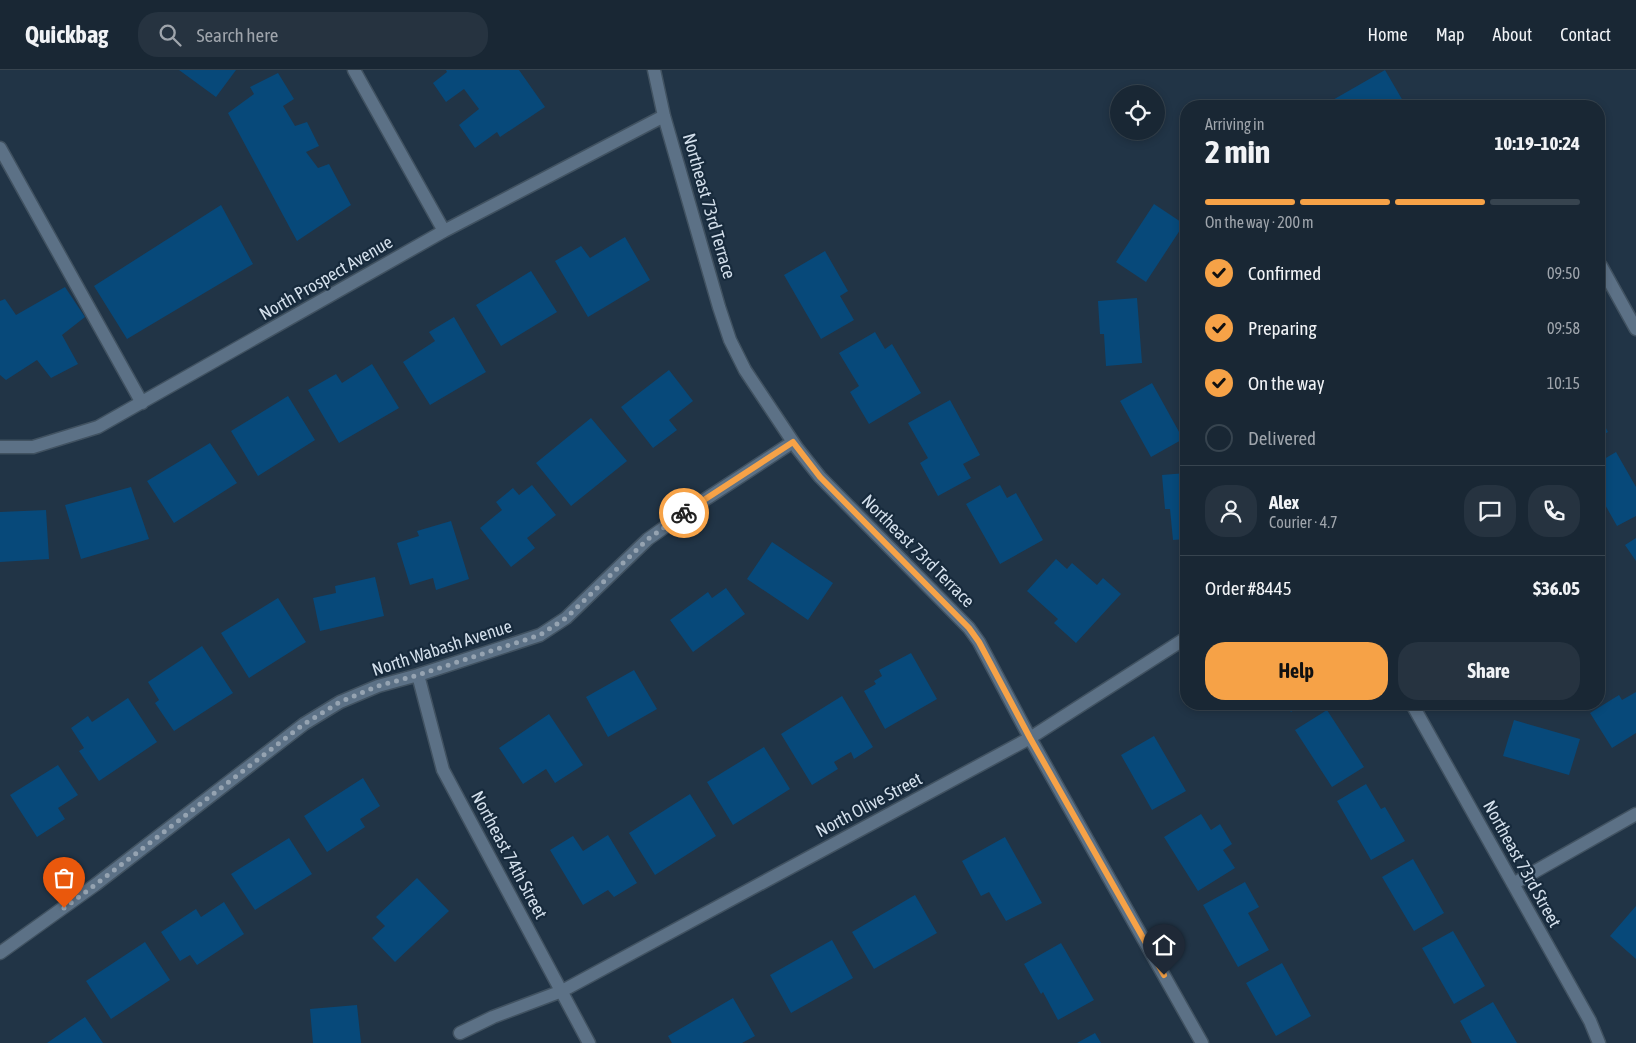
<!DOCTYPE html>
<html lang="en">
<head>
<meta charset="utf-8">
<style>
  body { margin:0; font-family:"Asap Condensed",sans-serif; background:#263340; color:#f1f3f6; height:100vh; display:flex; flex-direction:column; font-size:19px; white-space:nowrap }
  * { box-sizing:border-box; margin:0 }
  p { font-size:16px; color:#9fa5ac }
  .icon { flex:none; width:28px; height:28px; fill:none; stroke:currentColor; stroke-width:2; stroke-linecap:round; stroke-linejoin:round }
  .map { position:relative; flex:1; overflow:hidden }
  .sheet { position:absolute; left:1180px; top:30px; width:425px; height:610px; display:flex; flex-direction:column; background:#192734; border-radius:20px; box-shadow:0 2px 8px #0003,0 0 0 1px #37444f }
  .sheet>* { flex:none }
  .buttons { position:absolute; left:1110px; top:15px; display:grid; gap:10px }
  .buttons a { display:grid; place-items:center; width:55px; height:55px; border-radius:50%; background:#192734; box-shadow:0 2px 8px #0003,0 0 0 1px #37444f; font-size:25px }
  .pin { position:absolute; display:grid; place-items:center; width:42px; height:42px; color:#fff; margin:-51px -21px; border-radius:50% 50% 50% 0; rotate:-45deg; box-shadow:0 0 5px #0007 }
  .pin .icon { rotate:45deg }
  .courier { position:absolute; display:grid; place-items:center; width:50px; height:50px; margin:-25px; border:4px solid #f6a247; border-radius:50%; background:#fff; color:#222; box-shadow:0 1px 6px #0007 }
  .summary em { font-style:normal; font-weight:700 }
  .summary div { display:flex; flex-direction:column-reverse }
  .summary { display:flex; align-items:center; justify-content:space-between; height:85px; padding:0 25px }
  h1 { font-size:32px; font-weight:700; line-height:38px }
  .bar { display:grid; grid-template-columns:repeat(4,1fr); gap:8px 5px; align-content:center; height:60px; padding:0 25px }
  .bar i { height:6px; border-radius:4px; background:#37444f }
  .bar .selected { background:#f6a247 }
  .bar p { grid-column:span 4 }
  .line { display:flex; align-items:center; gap:12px; padding:0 25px; border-top:1px solid #37444f }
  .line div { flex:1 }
  .round { display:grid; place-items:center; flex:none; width:52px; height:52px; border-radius:20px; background:#263340 }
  ol { padding:0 25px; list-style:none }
  li { display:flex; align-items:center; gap:15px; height:55px }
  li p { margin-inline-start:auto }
  li .icon { padding:5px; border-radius:50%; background:#f6a247; color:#111; stroke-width:4 }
  li:last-child { color:#9fa5ac }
  li i { width:28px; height:28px; border:2px solid #37444f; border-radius:50% }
  .action { display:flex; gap:10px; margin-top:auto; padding:10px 25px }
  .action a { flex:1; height:58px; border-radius:20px; background:#f6a247; color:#111; font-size:20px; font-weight:700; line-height:58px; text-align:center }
  .action a+a { background:#263340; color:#f1f3f6 }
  header { display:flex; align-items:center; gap:30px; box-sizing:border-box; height:70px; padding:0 25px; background:#192734; border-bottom:1px solid #37444f }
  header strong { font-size:24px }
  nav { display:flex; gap:28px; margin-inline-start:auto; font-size:18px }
  .search { width:350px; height:45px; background:#263340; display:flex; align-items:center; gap:12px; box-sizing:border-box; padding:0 18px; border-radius:20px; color:#9fa5ac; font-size:19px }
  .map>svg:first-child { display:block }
</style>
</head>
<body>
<header>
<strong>Quickbag</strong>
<div class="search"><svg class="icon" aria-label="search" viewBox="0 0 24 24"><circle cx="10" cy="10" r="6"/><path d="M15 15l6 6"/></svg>Search here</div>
<nav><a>Home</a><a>Map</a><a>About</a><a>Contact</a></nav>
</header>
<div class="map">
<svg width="1636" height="973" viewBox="0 0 1636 973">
  <rect width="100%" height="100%" fill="#213446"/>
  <path fill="#07497a" d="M179,0H236L216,27Z
    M446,0H519L545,37L500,67L497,62L475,78L459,55L479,39L464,19L446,32L433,13L447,2Z
    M1385,0L1403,31L1394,36H1333L1331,31Z
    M278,3L294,29L283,36L295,56L307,52L319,76L306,82L318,98L329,94L351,135L297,171L228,43L254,24L250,17Z
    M1154,134L1184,154L1146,212L1116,192Z
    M221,135L253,194L127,269L94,216Z
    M625,167L650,210L588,247L555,191L581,176L590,188Z
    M825,181L848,221L840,226L854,250L821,269L784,205Z
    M531,201L557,242L501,276L476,235Z
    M65,217L85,247L62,265L78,294L51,308L37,290L6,310L0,305V231L5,229L16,245Z
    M1137,228L1142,293L1106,296L1104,264H1100L1098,231Z
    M454,247L486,302L430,335L403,292L435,271L429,262Z
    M875,262L885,279L892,274L921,323L869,354L850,322L859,316L839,283Z
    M372,294L399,338L339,373L308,320L336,304L342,313Z
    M669,300L693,331L669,350L677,360L653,378L621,337Z
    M1152,313L1183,369L1151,387L1120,331Z
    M288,326L315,370L258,406L231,361Z
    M950,330L980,385L963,394L971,408L938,426L920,393L928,388L908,353Z
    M1599,345L1608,362L1599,367Z
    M591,348L627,391L571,436L536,393Z
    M210,373L237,413L174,453L147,411Z
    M1616,382L1636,417V446L1617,456L1599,424V392Z
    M1186,403V469L1173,470L1170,439H1165L1162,405Z
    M532,415L556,445L527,468L535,478L511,497L480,458L502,440L496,432L513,418L519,425Z
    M1000,415L1007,428L1016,423L1043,470L1000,494L966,434Z
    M131,417L149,469L81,489L65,435Z
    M46,440L49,489L0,492V442Z
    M451,451L469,509L436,520L433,508L410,515L397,473L419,466L417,461Z
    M1636,468V491L1625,475Z
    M772,472L833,513L808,550L747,509Z
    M1056,489L1067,499L1072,493L1097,515L1103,508L1121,524L1076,573L1054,553L1058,549L1027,521Z
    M375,507L384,546L320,561L313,528L336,523L335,516Z
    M726,518L745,544L693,582L670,550L708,522L712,528Z
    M278,528L306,572L249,608L221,563Z
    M202,576L233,623L174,661L155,633L159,630L148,612Z
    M911,583L937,629L885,659L864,621L876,614L874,611L882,606L879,600Z
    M634,600L657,639L608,667L586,627Z
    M1636,622V663L1612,678L1590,643L1619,625L1622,630Z
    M842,626L873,677L854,689L851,682L834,692L838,699L812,715L781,664Z
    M128,628L157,672L99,711L79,681L84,678L71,658L88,646L92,652Z
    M1285,634H1302L1291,642Z
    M1327,640L1364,697L1332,717L1295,660Z
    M549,644L583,695L555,713L546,699L523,714L499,678Z
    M1514,650L1580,669L1569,705L1503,686Z
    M1154,666L1186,721L1152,740L1121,685Z
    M764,677L790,719L733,755L707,712Z
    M58,695L78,725L58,738L65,749L37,767L10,725Z
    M363,708L380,736L360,749L365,757L327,782L304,746Z
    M1366,714L1381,739L1385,737L1405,771L1371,790L1337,731Z
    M690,724L716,766L655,805L629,763Z
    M1201,744L1211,760L1220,754L1232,774L1223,780L1235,798L1198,821L1164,767Z
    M608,765L637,813L614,827L608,820L583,835L550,780L573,766L583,781Z
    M1005,767L1042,833L1006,851L989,822L981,826L962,791Z
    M289,768L312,804L255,840L231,804Z
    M1413,789L1444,843L1414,861L1382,807Z
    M417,808L449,841L395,892L372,868L385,856L376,847Z
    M1245,812L1259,837L1248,843L1269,880L1238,897L1203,835Z
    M915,825L937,863L874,899L852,862Z
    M224,832L244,864L197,895L190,885L180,891L161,862L196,839L201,847Z
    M1636,836V889L1610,866Z
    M1453,861L1485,916L1454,934L1422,878Z
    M832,870L853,908L791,943L770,905Z
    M145,872L170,910L111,949L86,911Z
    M1061,873L1094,930L1058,950L1043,922L1041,924L1024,894Z
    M1282,893L1311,946L1276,966L1246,913Z
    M733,928L755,966L742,973H672L668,966Z
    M1493,932L1517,973H1472L1460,951Z
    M357,935L361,973H313L310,939Z
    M85,947L103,973H47Z
    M1095,963L1101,973H1077Z"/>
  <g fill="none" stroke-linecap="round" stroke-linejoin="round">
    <g stroke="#415261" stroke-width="15">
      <path id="minor" d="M354,0L444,161
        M654,0L664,46L719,237L730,270L745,300L797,378L820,407L969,558L979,572L1030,668L1202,973
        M0,78L142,333
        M1601,196L1636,259
        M0,377H33L98,357L444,161L664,46
        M418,605L443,700L589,973
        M1412,634L1590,951L1599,973
        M1513,814L1636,744
        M0,883L95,815L304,654L340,632L378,616L418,605L540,565L566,548L648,469L689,440L793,372
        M460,963L493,947L562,921L1030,668L1186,568"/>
    </g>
    <use href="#minor" stroke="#5c7186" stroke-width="12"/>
  </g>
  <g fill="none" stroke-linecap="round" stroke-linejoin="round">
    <path stroke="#95a3b1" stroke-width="5" stroke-dasharray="0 9" d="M64,838L95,815L304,654L340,632L378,616L418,605L540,565L566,548L648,469L684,443"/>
    <path stroke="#f6a247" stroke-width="6" d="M684,443L793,372L820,407L969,558L979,572L1030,668L1164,905"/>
  </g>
  <g text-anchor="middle" stroke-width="4.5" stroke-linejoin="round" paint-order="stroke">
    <g font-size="18" fill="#d3dfeb" stroke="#172a3c">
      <text transform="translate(709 136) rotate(74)" y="6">Northeast 73rd Terrace</text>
      <text transform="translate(326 208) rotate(-30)" y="6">North Prospect Avenue</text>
      <text transform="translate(918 481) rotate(45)" y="6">Northeast 73rd Terrace</text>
      <text transform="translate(442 578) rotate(-18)" y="6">North Wabash Avenue</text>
      <text transform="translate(869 735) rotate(-28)" y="6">North Olive Street</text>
      <text transform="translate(509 785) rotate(62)" y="6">Northeast 74th Street</text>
      <text transform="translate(1522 794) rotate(61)" y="6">Northeast 73rd Street</text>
    </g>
  </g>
</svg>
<div class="buttons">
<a><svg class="icon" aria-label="locate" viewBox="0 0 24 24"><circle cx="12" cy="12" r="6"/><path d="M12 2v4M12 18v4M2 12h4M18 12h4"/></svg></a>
</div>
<div class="pin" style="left:64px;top:838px;background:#ea580c"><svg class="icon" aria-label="bag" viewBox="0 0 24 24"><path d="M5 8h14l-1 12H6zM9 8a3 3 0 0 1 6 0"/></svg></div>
<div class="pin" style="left:1164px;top:905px;background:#1f2937"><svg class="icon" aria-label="home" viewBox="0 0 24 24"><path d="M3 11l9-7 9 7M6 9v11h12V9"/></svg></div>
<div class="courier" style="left:684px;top:443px"><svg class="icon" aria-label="bike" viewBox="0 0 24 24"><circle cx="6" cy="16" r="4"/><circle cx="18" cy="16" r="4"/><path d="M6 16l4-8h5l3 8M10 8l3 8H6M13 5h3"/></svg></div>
<section class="sheet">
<div class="summary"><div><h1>2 min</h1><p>Arriving in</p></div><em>10:19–10:24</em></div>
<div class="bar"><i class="selected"></i><i class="selected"></i><i class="selected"></i><i></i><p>On the way · 200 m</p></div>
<ol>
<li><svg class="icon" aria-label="check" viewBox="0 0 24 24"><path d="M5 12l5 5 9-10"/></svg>Confirmed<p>09:50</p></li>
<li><svg class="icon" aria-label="check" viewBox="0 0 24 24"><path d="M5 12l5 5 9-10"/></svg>Preparing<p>09:58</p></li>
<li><svg class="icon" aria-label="check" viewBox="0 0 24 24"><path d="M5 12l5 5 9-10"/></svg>On the way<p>10:15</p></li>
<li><i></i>Delivered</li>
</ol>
<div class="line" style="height:90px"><a class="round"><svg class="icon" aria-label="person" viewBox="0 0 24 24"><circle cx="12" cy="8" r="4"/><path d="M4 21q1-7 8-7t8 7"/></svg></a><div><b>Alex</b><p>Courier · 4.7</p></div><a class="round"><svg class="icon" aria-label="chat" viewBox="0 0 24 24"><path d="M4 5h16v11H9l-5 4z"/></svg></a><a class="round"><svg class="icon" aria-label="phone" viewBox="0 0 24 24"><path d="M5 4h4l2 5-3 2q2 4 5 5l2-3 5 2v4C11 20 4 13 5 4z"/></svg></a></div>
<div class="line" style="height:65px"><div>Order #8445</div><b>$36.05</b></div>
<div class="action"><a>Help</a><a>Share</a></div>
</section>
</div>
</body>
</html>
